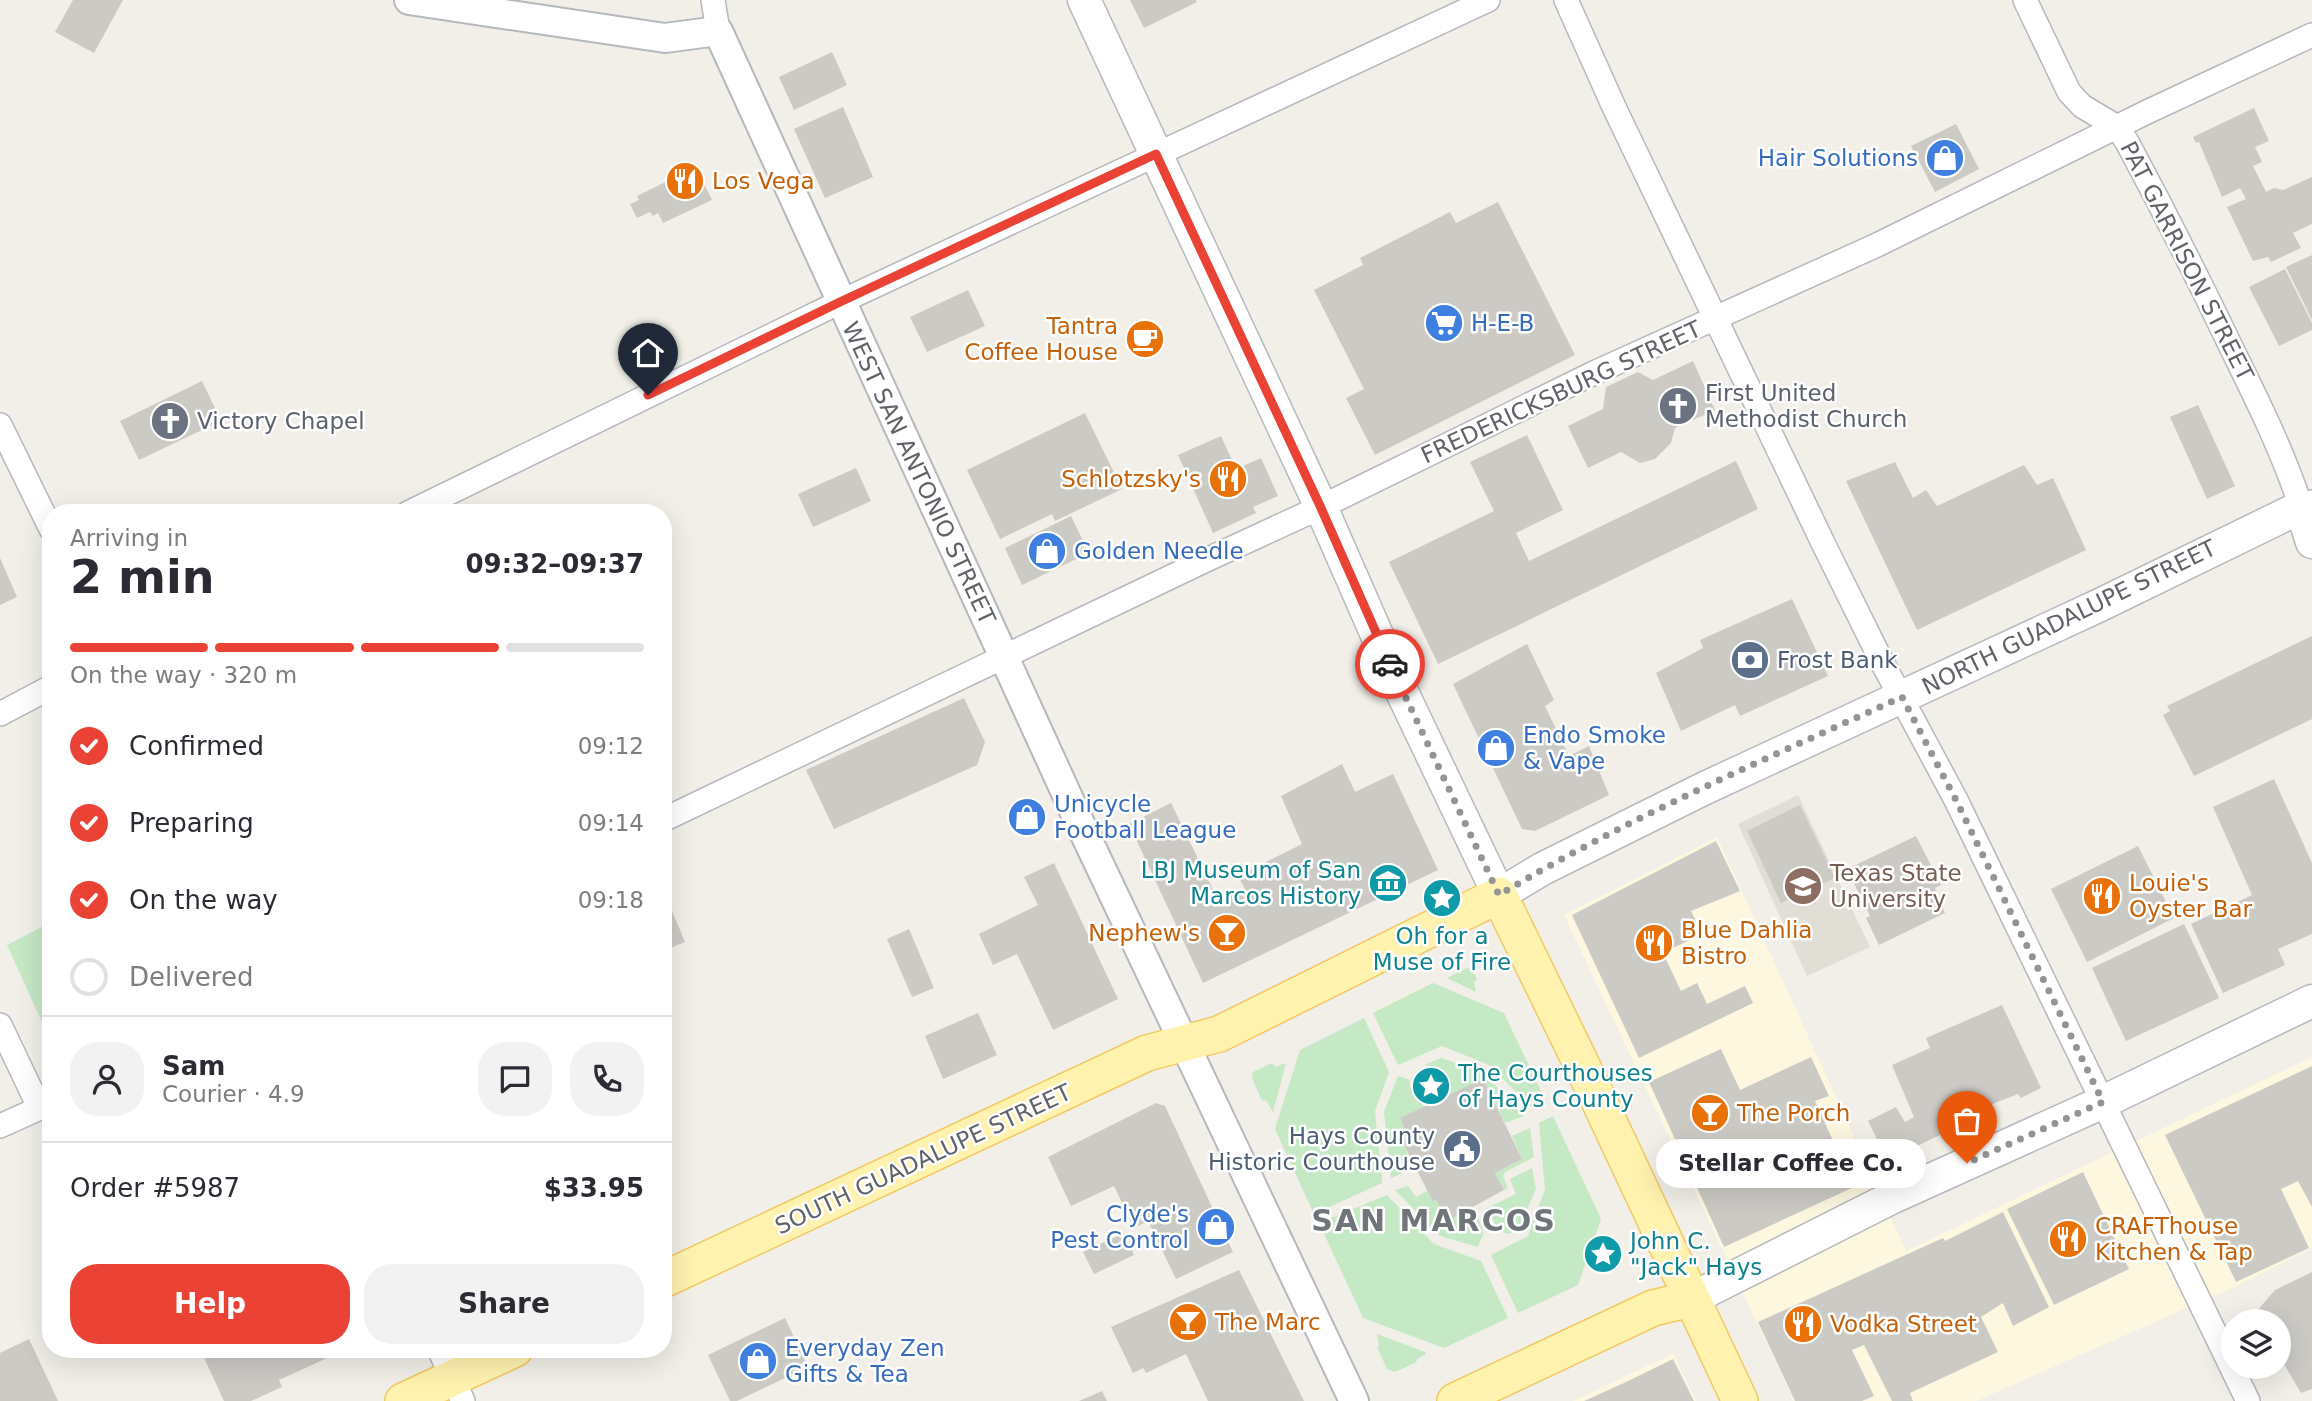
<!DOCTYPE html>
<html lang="en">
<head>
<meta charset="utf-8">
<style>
  body { margin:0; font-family:"DejaVu Sans",sans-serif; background:#f2f2f3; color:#2b2b33; height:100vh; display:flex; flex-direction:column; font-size:26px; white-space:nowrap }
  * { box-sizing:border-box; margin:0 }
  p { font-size:23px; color:#7c7c81 }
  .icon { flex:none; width:38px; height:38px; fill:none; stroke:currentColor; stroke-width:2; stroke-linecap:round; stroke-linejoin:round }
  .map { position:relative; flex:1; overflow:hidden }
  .details { position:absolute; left:42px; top:504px; width:630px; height:854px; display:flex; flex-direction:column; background:#fff; border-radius:28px; box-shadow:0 7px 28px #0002 }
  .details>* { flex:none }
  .tools { position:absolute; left:2221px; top:1309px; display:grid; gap:14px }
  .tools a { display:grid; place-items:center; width:70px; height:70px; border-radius:50%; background:#fff; box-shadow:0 7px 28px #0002; font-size:35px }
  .pin { position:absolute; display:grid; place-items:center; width:60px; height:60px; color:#fff; margin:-72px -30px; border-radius:50% 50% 50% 0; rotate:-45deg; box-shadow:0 0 7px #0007 }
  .pin .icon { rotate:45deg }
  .courier { position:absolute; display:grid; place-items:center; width:70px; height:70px; margin:-35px; border:5px solid #ea4335; border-radius:50%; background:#fff; color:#222; box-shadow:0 2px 9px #0007 }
  .bubble { position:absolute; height:49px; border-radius:24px; background:#fff; box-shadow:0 7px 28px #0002; font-size:23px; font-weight:800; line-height:49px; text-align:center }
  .overview em { font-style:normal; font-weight:800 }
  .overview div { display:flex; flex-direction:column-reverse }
  .overview { display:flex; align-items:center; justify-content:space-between; height:119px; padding:0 28px }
  h1 { font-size:46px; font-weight:800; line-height:52px }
  .bar { display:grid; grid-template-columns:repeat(4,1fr); gap:10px 7px; align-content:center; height:84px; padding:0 28px }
  .bar i { height:9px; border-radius:5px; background:#e1e1e2 }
  .bar .current { background:#ea4335 }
  .bar p { grid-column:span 4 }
  .line { display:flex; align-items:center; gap:18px; padding:0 28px; border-top:2px solid #e1e1e2 }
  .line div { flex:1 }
  .round { display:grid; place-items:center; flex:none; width:74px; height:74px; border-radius:28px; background:#f2f2f3 }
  ol { padding:0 28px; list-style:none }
  li { display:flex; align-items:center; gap:21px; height:77px }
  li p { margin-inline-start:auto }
  li .icon { padding:7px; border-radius:50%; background:#ea4335; color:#fff; stroke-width:4 }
  li:last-child { color:#7c7c81 }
  li i { width:38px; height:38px; border:4px solid #e1e1e2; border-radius:50% }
  .button { display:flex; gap:14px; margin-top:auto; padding:14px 28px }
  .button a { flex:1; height:80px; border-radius:28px; background:#ea4335; color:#fff; font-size:28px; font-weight:800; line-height:80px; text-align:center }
  .button a+a { background:#f2f2f3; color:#2b2b33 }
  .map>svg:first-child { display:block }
</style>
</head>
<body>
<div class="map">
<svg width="2312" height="1401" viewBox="0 0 2312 1401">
  <rect width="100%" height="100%" fill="#f1efe8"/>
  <path fill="#fef7e0" d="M1717,837L1906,1251L2312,1057V1248L2232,1288L1976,1401H1794L1564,915Z
    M1673,1354L1696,1401H1573Z"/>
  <path fill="#e1ded6" d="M1798,795L1870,947L1807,976L1738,824Z"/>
  <path fill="#c5e8c5" d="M51,922V1042L7,945Z
    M1466,968L1472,969L1477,979L1474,982L1476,992L1447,978Z
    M1433,983L1504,1013L1547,1104L1534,1110L1489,1065L1442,1046L1398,1065L1373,1013Z
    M1364,1018L1389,1072L1375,1111L1382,1183L1314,1214L1275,1129L1300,1050Z
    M1441,1058L1484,1073L1524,1116L1505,1123L1483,1079L1434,1103L1428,1090V1080L1423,1075L1427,1064Z
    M1272,1063L1275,1067L1286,1063L1273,1112L1266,1100L1262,1101L1252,1078L1253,1072Z
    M1398,1076L1410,1080V1087L1417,1092L1424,1107L1400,1118L1408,1138L1402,1142L1409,1156L1397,1162L1402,1173L1391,1178L1384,1112Z
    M1553,1116L1601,1219L1578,1285L1518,1313L1491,1255L1528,1236L1545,1189L1539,1123Z
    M1530,1128L1534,1157L1505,1172L1503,1177L1508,1188L1504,1190L1495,1173L1522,1159L1512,1136Z
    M1532,1168L1536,1189L1518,1229L1509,1234L1495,1230L1494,1220L1488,1217L1485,1209L1516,1194L1510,1179Z
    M1408,1186L1416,1197L1427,1191L1433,1202L1436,1200L1447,1220L1473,1206L1484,1232L1478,1247L1440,1236L1395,1190Z
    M1387,1195L1434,1244L1481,1261L1508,1318L1444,1348L1363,1318L1319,1223Z
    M1605,1238L1611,1250L1615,1249L1620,1260L1618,1268L1613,1270L1595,1267L1593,1260L1600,1240Z
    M1377,1334L1425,1352L1426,1354L1416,1360L1417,1362L1395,1372L1387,1369L1377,1347L1379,1346Z"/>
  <path fill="#cccac5" d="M73,0H123L94,53L55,32Z
    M1130,0H1196L1197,2L1144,28Z
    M832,52L847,85L794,110L779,77Z
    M843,107L873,177L825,198L794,129Z
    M2254,108L2269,141L2255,147L2262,162L2253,166L2266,192L2274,188L2283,190L2312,177V224L2293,233L2301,248L2271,262L2268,257L2253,261L2227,207L2246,199L2240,188L2222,197L2199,142L2196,143L2193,137Z
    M1956,124L1979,169L1935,192L1911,146Z
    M696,167L712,200L663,223L658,213L653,216L650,212L637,218L630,204L639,200L637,196Z
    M1498,202L1575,355L1375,455L1346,398L1364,389L1314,290L1363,265L1360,258L1450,212L1456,223Z
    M2312,255V320L2286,267Z
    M2285,269L2312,323V330L2279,346L2249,287Z
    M968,290L985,326L927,352L910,317Z
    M1693,361L1715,410L1675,428L1671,443L1655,459L1640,463L1621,452L1588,468L1568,426L1603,409L1606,387L1638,372L1653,380Z
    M202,381L221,421L139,460L120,421Z
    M2198,405L2235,486L2207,499L2170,417Z
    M1085,413L1122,489L1055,521L1052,514L1000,539L967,470Z
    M1527,435L1563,510L1516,533L1529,561L1736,461L1758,509L1438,664L1389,562L1494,511L1470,462Z
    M1221,436L1236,469L1261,458L1278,496L1253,507L1256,513L1213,533L1178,455Z
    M1895,462L1913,498L1926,490L1937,506L2024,465L2037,485L2053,478L2086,550L1917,630L1846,481Z
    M856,468L871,501L813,527L798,494Z
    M1071,516L1089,553L1022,585L1005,548Z
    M0,558L17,597L0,605Z
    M1792,599L1828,676L1740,716L1735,705L1681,731L1656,673L1703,648L1700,640Z
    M2312,636V719L2194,776L2163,715L2170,711L2167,706Z
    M1527,644L1554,700L1545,706L1569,756L1589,746L1609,795L1535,831L1522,829L1453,684Z
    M964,698L985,742L977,765L834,829L806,770Z
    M1342,764L1355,792L1393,774L1438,870L1203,983L1129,824L1171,803L1219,902L1245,889L1238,876L1302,844L1281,796Z
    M2274,779L2312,863V934L2278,949L2285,965L2223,993L2191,924L2252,895L2213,807Z
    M1800,805L1835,878L1781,903L1747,831Z
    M1916,836L1941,885L1935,888L1945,913L1879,945L1866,918L1870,916L1847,869Z
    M1716,841L1740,891L1691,911L1702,934L1663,953L1681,991L1697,983L1707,1004L1745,986L1753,1003L1639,1058L1572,915Z
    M2138,846L2174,918L2087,962L2051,889Z
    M1054,863L1118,999L1053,1030L1017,954L993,965L979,934L1038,905L1024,877Z
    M663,889L685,942L663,951Z
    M2184,924L2219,998L2126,1041L2092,968Z
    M909,929L934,988L912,997L887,939Z
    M2002,1005L2041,1088L2021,1098L2018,1094L1987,1106L1989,1112L1904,1152L1903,1150L1886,1157L1868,1121L1896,1107L1905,1122L1914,1117L1892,1065L1930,1048L1926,1038Z
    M978,1013L997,1055L943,1079L925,1036Z
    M1721,1049L1740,1090L1811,1057L1829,1096L1815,1101L1854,1187L1724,1247L1649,1082Z
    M2312,1066V1207L2298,1181L2281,1189L2309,1248L2236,1282L2165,1135Z
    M1483,1079L1522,1159L1495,1173L1504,1190L1447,1221L1436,1200L1433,1202L1402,1141L1408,1138L1400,1118Z
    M1156,1103L1165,1106L1233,1252L1176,1279L1148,1221L1134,1228L1114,1186L1071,1206L1048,1157Z
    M2083,1172L2129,1269L2054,1305L2007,1209Z
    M2003,1212L2049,1307L2013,1326L2003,1303L1981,1317L1998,1352L1910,1393L1913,1401H1892L1864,1345L1852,1350L1874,1396L1862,1401H1795L1758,1322L1943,1238L1945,1241Z
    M1124,1233L1134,1255L1094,1274L1083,1252Z
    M1239,1270L1304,1401H1208L1186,1354L1146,1373L1143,1368L1133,1373L1111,1327Z
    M2312,1272V1389L2301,1393L2278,1354V1321H2261L2256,1312L2275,1290Z
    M785,1318L808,1367L737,1401H730L708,1355Z
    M29,1339L58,1401H0V1353Z
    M200,1349H332L323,1354L325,1359L279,1380L282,1387L251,1401H224Z
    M1673,1359L1694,1401H1584L1626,1382Z
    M1102,1391L1107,1401H1079Z"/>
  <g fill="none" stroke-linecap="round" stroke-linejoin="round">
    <g stroke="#b5b8bc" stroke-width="26">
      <path id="minor" d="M713,0L718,31
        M1566,0L1614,107L1823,543L1882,662L1956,800L2248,1401
        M2025,0L2069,92L2082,106L2117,127L2127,142C2164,211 2199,280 2233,351C2258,402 2283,452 2301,507L2312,502
        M0,425L51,529
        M408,513L840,302L1488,0
        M0,714L51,687
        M663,820L1204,561L1321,507L1596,372L1877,245L2147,112L2312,35
        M0,1025L39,1107
        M0,1126L51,1103
        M439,1349L463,1401"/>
    </g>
    <g stroke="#b5b8bc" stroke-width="32">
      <path id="tertiary" d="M409,0L665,38L718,31L1082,828L1354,1401"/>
    </g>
    <g stroke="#b6babf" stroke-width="35">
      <path id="secondary" d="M1084,0L1321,507L1402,692L1499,895L1542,869L1705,788L2100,605L2301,507L2312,542
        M1691,1299L1893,1197L2103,1102L2312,1001"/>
    </g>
    <g stroke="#f2c960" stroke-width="38">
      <path id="primary" d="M663,1280L1147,1053L1219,1034L1499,895L1593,1088L1740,1401
        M403,1401L515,1349
        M1455,1401L1653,1308L1691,1299"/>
    </g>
    <use href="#minor" stroke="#fff" stroke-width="23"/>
    <use href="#tertiary" stroke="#fff" stroke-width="28"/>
    <use href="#secondary" stroke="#fff" stroke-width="32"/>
    <use href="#primary" stroke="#fff2af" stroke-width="35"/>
  </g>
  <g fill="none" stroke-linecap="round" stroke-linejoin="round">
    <path stroke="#929495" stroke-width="7" stroke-dasharray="0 12.6" d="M1390,664L1499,895C1627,818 1766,759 1902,697L1956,800L2103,1102L1967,1163"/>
    <path stroke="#ea4335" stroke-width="9" d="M648,395L840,302L1156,154L1321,508L1390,664"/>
  </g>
  <defs>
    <g id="shop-disc" transform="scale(2.0125)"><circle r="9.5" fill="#3f7fe0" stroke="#fff"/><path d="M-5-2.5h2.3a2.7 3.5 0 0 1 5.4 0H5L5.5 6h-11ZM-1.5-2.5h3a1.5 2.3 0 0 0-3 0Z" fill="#fff"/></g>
    <g id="restaurant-disc" transform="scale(2.0125)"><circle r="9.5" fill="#e8710a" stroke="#fff"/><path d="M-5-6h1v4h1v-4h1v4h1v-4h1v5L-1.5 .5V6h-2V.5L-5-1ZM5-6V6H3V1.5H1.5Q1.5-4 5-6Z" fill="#fff"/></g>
    <g id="supermarket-disc" transform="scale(2.0125)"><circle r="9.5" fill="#3f7fe0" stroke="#fff"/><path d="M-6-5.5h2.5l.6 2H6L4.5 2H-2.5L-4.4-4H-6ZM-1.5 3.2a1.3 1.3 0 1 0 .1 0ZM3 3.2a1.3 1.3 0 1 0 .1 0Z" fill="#fff"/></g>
    <g id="cafe-disc" transform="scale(2.0125)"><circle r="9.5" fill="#e8710a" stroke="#fff"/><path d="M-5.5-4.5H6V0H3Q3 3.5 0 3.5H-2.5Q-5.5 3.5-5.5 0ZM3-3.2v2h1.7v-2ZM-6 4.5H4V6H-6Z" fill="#fff"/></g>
    <g id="church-disc" transform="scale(2.0125)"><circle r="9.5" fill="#6b7280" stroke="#fff"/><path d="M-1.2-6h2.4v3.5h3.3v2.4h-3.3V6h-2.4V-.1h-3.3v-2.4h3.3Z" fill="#fff"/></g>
    <g id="bank-disc" transform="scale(2.0125)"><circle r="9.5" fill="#5c6f8a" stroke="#fff"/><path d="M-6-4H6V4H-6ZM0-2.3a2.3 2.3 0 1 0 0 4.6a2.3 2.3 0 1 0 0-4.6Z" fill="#fff"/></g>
    <g id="museum-disc" transform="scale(2.0125)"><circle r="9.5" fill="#0f9aa8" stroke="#fff"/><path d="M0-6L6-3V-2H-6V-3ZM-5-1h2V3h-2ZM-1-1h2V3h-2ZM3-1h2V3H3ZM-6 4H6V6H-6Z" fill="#fff"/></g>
    <g id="university-disc" transform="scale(2.0125)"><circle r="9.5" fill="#8d6e63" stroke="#fff"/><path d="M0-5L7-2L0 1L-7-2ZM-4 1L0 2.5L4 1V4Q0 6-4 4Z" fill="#fff"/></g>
    <g id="sight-disc" transform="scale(2.0125)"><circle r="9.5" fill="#0f9aa8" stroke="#fff"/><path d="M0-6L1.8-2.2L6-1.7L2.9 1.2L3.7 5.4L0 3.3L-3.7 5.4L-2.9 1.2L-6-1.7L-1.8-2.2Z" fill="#fff"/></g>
    <g id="bar-disc" transform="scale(2.0125)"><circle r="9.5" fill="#e8710a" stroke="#fff"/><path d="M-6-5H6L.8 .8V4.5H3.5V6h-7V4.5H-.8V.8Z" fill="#fff"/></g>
    <g id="civic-disc" transform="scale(2.0125)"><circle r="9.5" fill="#5c6f8a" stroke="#fff"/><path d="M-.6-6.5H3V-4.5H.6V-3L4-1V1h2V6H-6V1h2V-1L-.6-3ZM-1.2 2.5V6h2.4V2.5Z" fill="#fff"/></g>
  </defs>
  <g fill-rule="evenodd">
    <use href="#shop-disc" x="1945" y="158"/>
    <use href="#restaurant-disc" x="685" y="181"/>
    <use href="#supermarket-disc" x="1444" y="323"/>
    <use href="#cafe-disc" x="1145" y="339"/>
    <use href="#church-disc" x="1678" y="406"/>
    <use href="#church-disc" x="170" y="421"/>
    <use href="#restaurant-disc" x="1228" y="479"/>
    <use href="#shop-disc" x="1047" y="551"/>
    <use href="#bank-disc" x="1750" y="660"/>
    <use href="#shop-disc" x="1496" y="748"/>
    <use href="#shop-disc" x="1027" y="817"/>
    <use href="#museum-disc" x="1388" y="883"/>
    <use href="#university-disc" x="1803" y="886"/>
    <use href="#restaurant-disc" x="2102" y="896"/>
    <use href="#sight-disc" x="1442" y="898"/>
    <use href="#bar-disc" x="1227" y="933"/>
    <use href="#restaurant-disc" x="1654" y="943"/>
    <use href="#sight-disc" x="1431" y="1086"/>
    <use href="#bar-disc" x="1710" y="1113"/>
    <use href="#civic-disc" x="1462" y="1149"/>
    <use href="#shop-disc" x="1216" y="1227"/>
    <use href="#restaurant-disc" x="2068" y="1239"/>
    <use href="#sight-disc" x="1603" y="1254"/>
    <use href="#bar-disc" x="1188" y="1322"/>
    <use href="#restaurant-disc" x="1803" y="1324"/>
    <use href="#shop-disc" x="758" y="1361"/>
  </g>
  <g text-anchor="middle" stroke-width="5" stroke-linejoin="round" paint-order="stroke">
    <g font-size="23" fill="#366cbe" stroke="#fff" text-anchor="start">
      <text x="1918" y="166" text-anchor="end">Hair Solutions</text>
      <text x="1471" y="331">H-E-B</text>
      <text x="1074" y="559">Golden Needle</text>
      <text x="1523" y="743">Endo Smoke<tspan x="1523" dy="26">&amp; Vape</tspan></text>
      <text x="1054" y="812">Unicycle<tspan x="1054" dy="26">Football League</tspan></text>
      <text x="1189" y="1222" text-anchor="end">Clyde's<tspan x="1189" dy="26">Pest Control</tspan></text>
      <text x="785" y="1356">Everyday Zen<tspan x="785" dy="26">Gifts &amp; Tea</tspan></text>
    </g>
    <g font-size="23" fill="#c56008" stroke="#fff" text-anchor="start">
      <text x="712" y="189">Los Vega</text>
      <text x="1118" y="334" text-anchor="end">Tantra<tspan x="1118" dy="26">Coffee House</tspan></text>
      <text x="1201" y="487" text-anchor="end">Schlotzsky's</text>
      <text x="2129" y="891">Louie's<tspan x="2129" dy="26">Oyster Bar</tspan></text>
      <text x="1681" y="938">Blue Dahlia<tspan x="1681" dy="26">Bistro</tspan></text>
      <text x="1200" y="941" text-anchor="end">Nephew's</text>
      <text x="1737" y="1121">The Porch</text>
      <text x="2095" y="1234">CRAFThouse<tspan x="2095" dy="26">Kitchen &amp; Tap</tspan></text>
      <text x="1215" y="1330">The Marc</text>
      <text x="1830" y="1332">Vodka Street</text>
    </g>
    <g font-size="23" fill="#5f6368" stroke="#fff">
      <text transform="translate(2187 261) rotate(63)" y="8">PAT GARRISON STREET</text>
      <text transform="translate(1561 392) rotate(-25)" y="8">FREDERICKSBURG STREET</text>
      <text transform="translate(919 473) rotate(65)" y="8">WEST SAN ANTONIO STREET</text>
      <text transform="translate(2069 617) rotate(-26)" y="8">NORTH GUADALUPE STREET</text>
      <text transform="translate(923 1159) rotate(-25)" y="8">SOUTH GUADALUPE STREET</text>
    </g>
    <g font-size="23" fill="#5b616d" stroke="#fff" text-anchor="start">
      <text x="1705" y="401">First United<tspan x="1705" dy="26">Methodist Church</tspan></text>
      <text x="197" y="429">Victory Chapel</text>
    </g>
    <g font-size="23" fill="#4e5e75" stroke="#fff" text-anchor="start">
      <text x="1777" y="668">Frost Bank</text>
      <text x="1435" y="1144" text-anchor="end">Hays County<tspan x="1435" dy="26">Historic Courthouse</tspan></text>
    </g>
    <g font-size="23" fill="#0d838f" stroke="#fff" text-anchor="start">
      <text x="1361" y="878" text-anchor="end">LBJ Museum of San<tspan x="1361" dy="26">Marcos History</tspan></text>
      <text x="1442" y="944" text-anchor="middle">Oh for a<tspan x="1442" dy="26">Muse of Fire</tspan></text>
      <text x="1458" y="1081">The Courthouses<tspan x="1458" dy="26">of Hays County</tspan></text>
      <text x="1630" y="1249">John C.<tspan x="1630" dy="26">"Jack" Hays</tspan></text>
    </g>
    <g font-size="23" fill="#785e54" stroke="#fff" text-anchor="start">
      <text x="1830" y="881">Texas State<tspan x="1830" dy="26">University</tspan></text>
    </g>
    <g font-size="30" font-weight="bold" letter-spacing="2" fill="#70757a" stroke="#fff">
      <text x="1434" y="1231">SAN MARCOS</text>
    </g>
  </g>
</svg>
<div class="tools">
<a><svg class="icon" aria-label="layers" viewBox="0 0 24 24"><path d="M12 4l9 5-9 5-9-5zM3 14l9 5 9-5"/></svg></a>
</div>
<div class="pin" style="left:1967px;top:1163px;background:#ea580c"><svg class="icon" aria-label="bag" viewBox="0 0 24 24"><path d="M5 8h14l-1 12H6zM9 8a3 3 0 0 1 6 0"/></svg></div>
<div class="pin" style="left:648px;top:395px;background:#1f2937"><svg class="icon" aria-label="home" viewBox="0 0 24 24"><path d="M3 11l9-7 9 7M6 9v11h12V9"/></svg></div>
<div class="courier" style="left:1390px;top:664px"><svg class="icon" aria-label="car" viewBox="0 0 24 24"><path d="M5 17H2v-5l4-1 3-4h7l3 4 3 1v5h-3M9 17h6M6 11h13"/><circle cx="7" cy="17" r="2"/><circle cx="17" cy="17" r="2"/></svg></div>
<div class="bubble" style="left:1656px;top:1139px;width:270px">Stellar Coffee Co.</div>
<section class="details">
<div class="overview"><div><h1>2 min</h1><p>Arriving in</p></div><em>09:32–09:37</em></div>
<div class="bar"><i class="current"></i><i class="current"></i><i class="current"></i><i></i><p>On the way · 320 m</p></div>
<ol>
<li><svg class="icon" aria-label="check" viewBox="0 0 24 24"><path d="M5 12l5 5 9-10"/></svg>Confirmed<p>09:12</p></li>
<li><svg class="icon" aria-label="check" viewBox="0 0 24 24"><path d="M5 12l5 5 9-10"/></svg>Preparing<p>09:14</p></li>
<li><svg class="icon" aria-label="check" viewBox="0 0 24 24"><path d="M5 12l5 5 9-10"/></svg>On the way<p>09:18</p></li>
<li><i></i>Delivered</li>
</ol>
<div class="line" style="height:126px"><a class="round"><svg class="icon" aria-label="person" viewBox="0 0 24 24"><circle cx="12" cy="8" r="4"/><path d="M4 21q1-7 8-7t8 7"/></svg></a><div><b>Sam</b><p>Courier · 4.9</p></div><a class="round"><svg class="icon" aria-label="chat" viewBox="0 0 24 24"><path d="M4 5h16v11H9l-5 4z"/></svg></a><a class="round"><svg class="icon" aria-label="phone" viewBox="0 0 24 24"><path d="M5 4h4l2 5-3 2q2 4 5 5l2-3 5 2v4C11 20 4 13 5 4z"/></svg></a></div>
<div class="line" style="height:91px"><div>Order #5987</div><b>$33.95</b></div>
<div class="button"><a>Help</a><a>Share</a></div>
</section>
</div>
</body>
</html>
